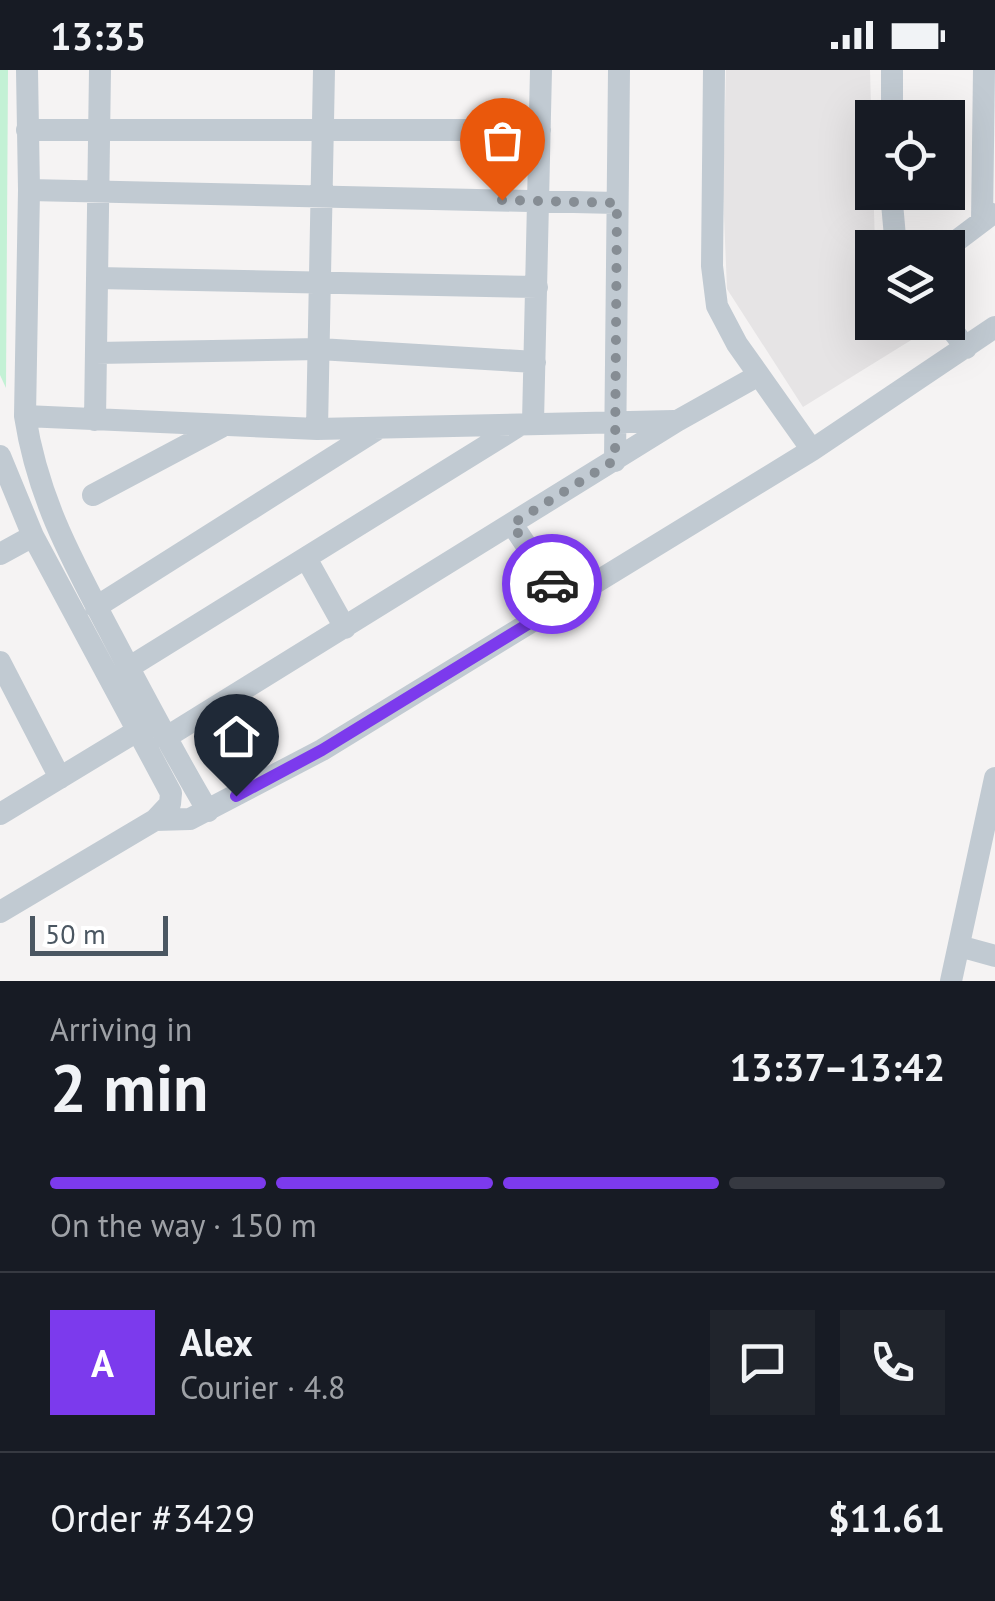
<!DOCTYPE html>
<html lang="en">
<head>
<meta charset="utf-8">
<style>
  body { margin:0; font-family:"PT Sans",sans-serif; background:#20242c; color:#f1f3f6; height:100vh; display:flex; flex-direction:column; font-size:38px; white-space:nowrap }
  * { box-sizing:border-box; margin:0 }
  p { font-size:32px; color:#9ea1a6 }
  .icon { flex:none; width:55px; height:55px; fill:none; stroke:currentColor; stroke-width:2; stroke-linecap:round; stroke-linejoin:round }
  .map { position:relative; height:911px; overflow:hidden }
  .sheet { display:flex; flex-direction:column; background:#171b24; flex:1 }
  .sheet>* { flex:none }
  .buttons { position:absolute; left:855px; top:30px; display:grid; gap:20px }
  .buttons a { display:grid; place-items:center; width:110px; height:110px; border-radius:0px; background:#171b24; box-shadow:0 10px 40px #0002; font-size:50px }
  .scale { position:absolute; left:30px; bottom:25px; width:138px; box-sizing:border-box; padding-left:10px; border:5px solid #4a5661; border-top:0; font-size:28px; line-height:35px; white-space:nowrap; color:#4a5661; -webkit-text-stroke:8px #fff; paint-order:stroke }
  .pin { position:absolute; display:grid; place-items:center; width:85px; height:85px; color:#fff; margin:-102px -42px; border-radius:50% 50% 50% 0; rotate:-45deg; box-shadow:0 0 10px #0007 }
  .pin .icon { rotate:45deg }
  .courier { position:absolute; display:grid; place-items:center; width:100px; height:100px; margin:-50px; border:8px solid #7c3aed; border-radius:50%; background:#fff; color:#222; box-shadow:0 2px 12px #0007 }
  .overview em { font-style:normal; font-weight:800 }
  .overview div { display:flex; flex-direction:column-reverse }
  .overview { display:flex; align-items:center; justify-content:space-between; height:170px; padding:0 50px }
  h1 { font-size:65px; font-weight:800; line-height:75px }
  .bar { display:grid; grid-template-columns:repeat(4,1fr); gap:15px 10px; align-content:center; height:120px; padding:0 50px }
  .bar i { height:12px; border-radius:8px; background:#363941 }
  .bar .on { background:#7c3aed }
  .bar p { grid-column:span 4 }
  .line { display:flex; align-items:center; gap:25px; padding:0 50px; border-top:2px solid #363941 }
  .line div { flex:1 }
  .round { display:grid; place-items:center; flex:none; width:105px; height:105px; border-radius:0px; background:#20242c }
  .status { display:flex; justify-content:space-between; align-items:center; height:70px; padding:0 50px; background:#171b24; direction:ltr }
  .status svg { height:28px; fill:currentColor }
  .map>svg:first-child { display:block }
</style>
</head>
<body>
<div class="status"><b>13:35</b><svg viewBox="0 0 49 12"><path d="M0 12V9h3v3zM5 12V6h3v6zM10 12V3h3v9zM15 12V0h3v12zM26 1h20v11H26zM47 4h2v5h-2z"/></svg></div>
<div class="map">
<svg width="995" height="911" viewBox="0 0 995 911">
  <rect width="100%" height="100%" fill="#f5f3f3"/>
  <path fill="#e6e4e5" d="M726,0H870L875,177L872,252L913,253L921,264L803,337L727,219L723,122Z"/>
  <path fill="#c3f1d5" d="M0,0H8L6,318L0,305Z"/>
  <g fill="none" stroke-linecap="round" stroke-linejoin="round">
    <path stroke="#c1cad2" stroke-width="22" d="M27,0L29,120L25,346C38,430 73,492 112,566C143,625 174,684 208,741
      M714,0L712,196L717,236L737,274L812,380
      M892,48V0
      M27,60H540
      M29,120L617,133
      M891,122L896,178
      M982,151L984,0
      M947,178L992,144
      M97,208L537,217
      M946,252L966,278
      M96,283L319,279L535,292
      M25,346L317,359L674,351
      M95,350L100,0
      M533,352L541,0
      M317,359L324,0
      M0,386L33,466L171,723L170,734L155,750L0,842
      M615,391L619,0
      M93,425L221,357
      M512,454L564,532
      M0,484L33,466
      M306,488L345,558
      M96,537L376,360
      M0,592L60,708
      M128,598L520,355
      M165,668L677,351L759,305
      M0,744L147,655
      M155,750L190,749L322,680L812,380L995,257
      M959,876L995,886
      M951,911L995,708"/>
  </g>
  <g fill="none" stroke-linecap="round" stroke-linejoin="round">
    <path stroke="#868d94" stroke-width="10" stroke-dasharray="0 18" d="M502,130L617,133L615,390L512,454L552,514"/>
    <path stroke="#7c3aed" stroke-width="12" d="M236,726L322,680L564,532L552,514"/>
  </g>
</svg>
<div class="buttons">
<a><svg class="icon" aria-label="locate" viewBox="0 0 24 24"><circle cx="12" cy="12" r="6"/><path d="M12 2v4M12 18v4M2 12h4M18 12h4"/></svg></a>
<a><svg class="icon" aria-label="layers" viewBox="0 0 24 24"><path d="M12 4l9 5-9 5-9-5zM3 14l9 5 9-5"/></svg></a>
</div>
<div class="scale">50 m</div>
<div class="pin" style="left:502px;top:130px;background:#ea580c"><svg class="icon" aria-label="bag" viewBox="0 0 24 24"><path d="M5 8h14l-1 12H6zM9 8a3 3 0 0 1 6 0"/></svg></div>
<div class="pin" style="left:236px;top:726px;background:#1f2937"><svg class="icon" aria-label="home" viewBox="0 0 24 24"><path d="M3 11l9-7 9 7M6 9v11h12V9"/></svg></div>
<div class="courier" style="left:552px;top:514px"><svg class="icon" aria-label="car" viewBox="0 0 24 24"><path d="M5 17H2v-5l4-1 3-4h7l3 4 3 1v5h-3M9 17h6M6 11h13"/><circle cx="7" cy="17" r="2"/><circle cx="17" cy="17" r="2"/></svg></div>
</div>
<section class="sheet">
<div class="overview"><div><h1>2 min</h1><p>Arriving in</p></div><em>13:37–13:42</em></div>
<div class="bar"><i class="on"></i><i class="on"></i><i class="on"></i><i></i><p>On the way · 150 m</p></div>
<div class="line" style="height:180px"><b class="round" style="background:#7c3aed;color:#fff">A</b><div><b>Alex</b><p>Courier · 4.8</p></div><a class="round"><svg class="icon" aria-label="chat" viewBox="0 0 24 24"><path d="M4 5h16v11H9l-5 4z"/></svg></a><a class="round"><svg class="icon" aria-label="phone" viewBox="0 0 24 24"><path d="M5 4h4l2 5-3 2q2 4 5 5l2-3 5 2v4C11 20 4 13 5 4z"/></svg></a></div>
<div class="line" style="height:130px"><div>Order #3429</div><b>$11.61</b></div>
</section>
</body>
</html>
